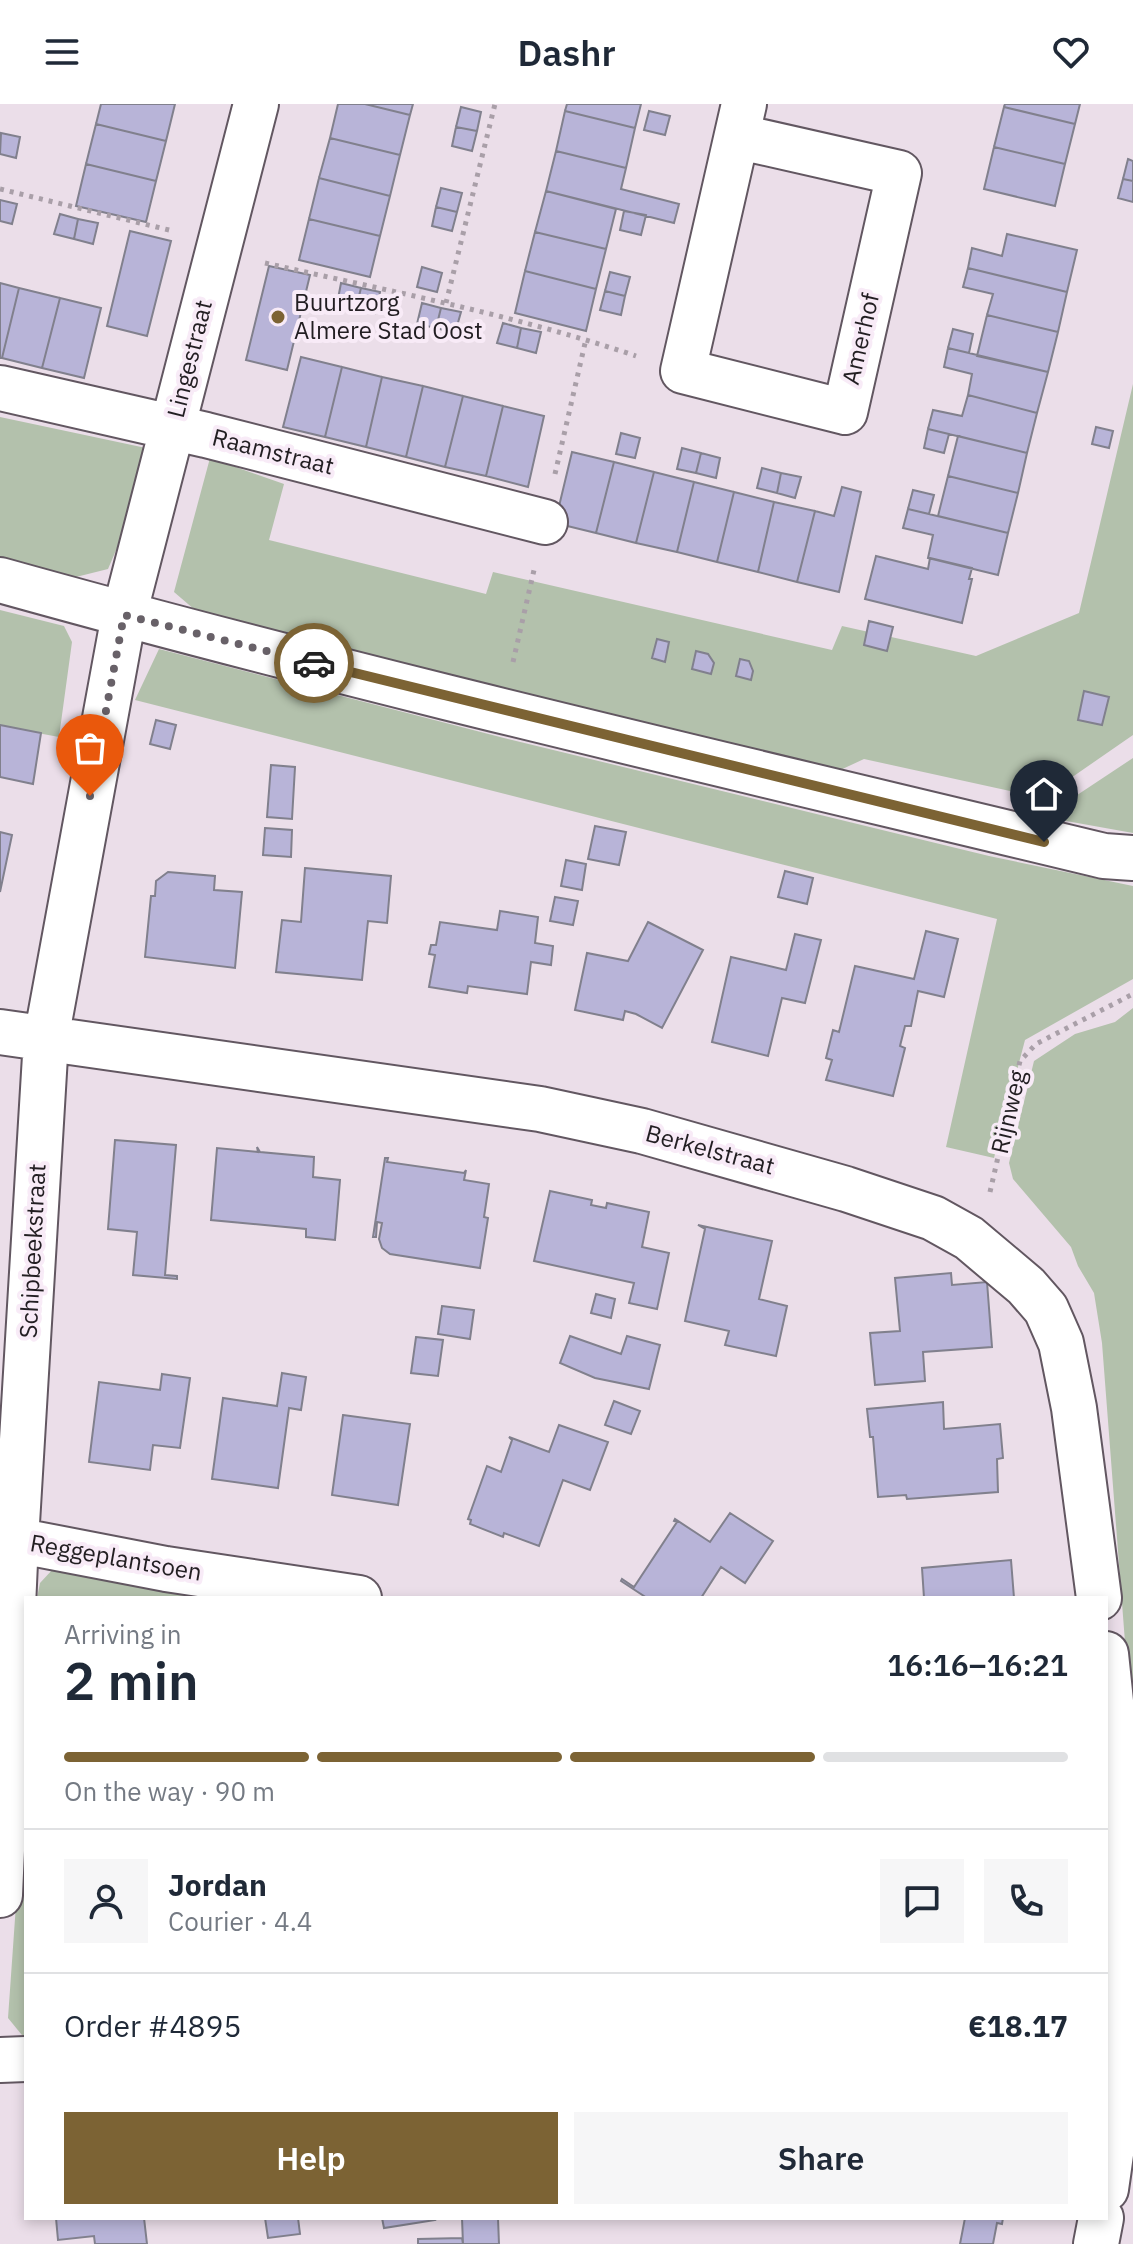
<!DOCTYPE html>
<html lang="en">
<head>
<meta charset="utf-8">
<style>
  body { margin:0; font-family:"IBM Plex Sans",sans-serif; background:#f6f6f7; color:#1f2937; height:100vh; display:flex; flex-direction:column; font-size:30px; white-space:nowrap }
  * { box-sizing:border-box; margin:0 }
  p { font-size:26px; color:#747a83 }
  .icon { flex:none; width:44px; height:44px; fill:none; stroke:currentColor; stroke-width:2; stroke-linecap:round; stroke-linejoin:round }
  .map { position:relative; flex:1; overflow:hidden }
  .drawer { position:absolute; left:24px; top:1492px; width:1084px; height:624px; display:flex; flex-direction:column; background:#fff; border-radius:0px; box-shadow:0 4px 12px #0003 }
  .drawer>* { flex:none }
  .pin { position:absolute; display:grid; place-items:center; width:68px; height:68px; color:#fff; margin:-82px -34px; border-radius:50% 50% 50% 0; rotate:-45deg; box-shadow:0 0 8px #0007 }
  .pin .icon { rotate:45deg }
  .courier { position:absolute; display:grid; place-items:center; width:80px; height:80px; margin:-40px; border:6px solid #7c6334; border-radius:50%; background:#fff; color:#222; box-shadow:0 2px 10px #0007 }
  .overview em { font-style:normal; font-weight:600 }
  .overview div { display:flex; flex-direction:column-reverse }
  .overview { display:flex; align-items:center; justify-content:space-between; height:136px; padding:0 40px }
  h1 { font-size:52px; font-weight:600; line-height:60px }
  .bar { display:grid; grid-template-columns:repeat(4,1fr); gap:12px 8px; align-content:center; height:96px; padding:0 40px }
  .bar i { height:10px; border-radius:6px; background:#e0e1e3 }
  .bar .active { background:#7c6334 }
  .bar p { grid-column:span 4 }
  .line { display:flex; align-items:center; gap:20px; padding:0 40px; border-top:2px solid #e0e1e3 }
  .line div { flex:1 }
  .round { display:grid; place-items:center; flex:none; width:84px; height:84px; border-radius:0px; background:#f6f6f7 }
  .button { display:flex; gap:16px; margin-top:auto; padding:16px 40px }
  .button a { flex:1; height:92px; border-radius:0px; background:#7c6334; color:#fff; font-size:32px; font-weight:600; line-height:92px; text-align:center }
  .button a+a { background:#f6f6f7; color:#1f2937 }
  header { display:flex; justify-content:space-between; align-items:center; height:104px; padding:0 40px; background:#fff; font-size:36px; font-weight:600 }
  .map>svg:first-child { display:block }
</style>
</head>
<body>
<header><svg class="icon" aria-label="menu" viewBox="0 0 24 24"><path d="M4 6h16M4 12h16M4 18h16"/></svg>Dashr<svg class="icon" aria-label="heart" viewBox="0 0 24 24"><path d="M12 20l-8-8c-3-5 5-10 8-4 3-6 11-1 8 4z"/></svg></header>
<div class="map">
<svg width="1133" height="2140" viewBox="0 0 1133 2140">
  <rect width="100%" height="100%" fill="#ebdee9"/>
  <path fill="#b3c1ac" d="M1133,280V631L1042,694L864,655L836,668L195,506L174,488L210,354L284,380L269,436L486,490L493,468L832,546L842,522L976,552L1079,509Z
    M0,313L146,344L123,430L108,465L76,473L0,453Z
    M0,506L64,522L72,538L59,633L0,622Z
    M159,545L504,634L989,752L1133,782V875L1025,936L994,1054L946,1043L997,815L135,596Z
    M1133,654V729L1044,713Z
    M1133,904V1642L1102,1239L1094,1189L1078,1162L1071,1143L1013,1075L1009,1059L1034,957L1075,930L1115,918Z
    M53,1465L269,1494H37L40,1479Z
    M26,1659V1936L8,1914Z"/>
  <path fill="#b8b4d8" stroke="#81808d" stroke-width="2" d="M101,0H175L166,37L96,20Z
    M338,0H365L410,11L400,51L330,34Z
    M365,0H413L410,11Z
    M567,0H641L635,24L565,7Z
    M1005,0H1080L1075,20L1004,3Z
    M461,3L481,8L477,27L456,23Z
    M1004,3L1075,20L1065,60L994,43Z
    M565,7L635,24L626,64L556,47Z
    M649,7L670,12L665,31L644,26Z
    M96,20L166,37L156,77L86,60Z
    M456,23L477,27L472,47L452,42Z
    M1,29L20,33L16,54L0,50Z
    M330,34L400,51L390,92L319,74Z
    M994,43L1065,60L1055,102L984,85Z
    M556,47L626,64L621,85L679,100L674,119L546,87Z
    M1128,55L1133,57V77L1123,75Z
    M86,60L156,77L146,118L76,102Z
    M319,74L390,92L380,132L309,115Z
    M1123,75L1133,77V98L1118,94Z
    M441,84L462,89L457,108L436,103Z
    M546,87L616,105L606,145L535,128Z
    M0,96L17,100L12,120L0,117Z
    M436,103L457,108L452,127L432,122Z
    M624,107L646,111L641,131L620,126Z
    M60,110L78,115L74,135L54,130Z
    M78,115L98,119L93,140L74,135Z
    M309,115L380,132L370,173L299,156Z
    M130,127L171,137L147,232L107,222Z
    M535,128L606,145L596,185L525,167Z
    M1007,130L1077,146L1067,188L968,164L972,144L1002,152Z
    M269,162L310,171L287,266L246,256Z
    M422,163L442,169L437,188L417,183Z
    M968,164L1067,188L1058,228L987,211L993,190L963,183Z
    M525,167L596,185L586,227L515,209Z
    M610,168L630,173L625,192L605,187Z
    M0,179L19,184L2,254H0Z
    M341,179L361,184L356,204L337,200Z
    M19,184L60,194L42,264L2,254Z
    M361,184L380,188L375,209L356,204Z
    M605,187L625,192L621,211L600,206Z
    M60,194L101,204L84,274L42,264Z
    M422,199L441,204L436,224L417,220Z
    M441,204L461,208L455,229L436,224Z
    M987,211L1058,228L1048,268L977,252Z
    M503,219L521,224L517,244L497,239Z
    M521,224L541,228L536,249L517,244Z
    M953,225L973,230L969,249L948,244Z
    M948,244L1048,268L1037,309L968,291L972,270L944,263Z
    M301,253L342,263L325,333L283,323Z
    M342,263L382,273L366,343L325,333Z
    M382,273L423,282L406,353L366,343Z
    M423,282L463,292L445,363L406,353Z
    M968,291L1037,309L1027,349L928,325L933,306L962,312Z
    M463,292L503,302L486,372L445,363Z
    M503,302L544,312L528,383L486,372Z
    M1096,323L1113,327L1109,344L1092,340Z
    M928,325L949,330L944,349L924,344Z
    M621,329L640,334L635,354L616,350Z
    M958,332L1027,349L1018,389L948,372Z
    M682,344L701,349L696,369L677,365Z
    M572,348L614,358L596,429L555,419Z
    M701,349L720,354L716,374L696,369Z
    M614,358L654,368L636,439L596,429Z
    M762,364L781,369L777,389L757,384Z
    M654,368L694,378L677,448L636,439Z
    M781,369L801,373L795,394L777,389Z
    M948,372L1018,389L1008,429L938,412Z
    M694,378L734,388L717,458L677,448Z
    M842,383L861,388L839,488L797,478L815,407L834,412Z
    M913,386L934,391L929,410L908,405Z
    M734,388L774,398L758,468L717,458Z
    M774,398L815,407L797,478L758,468Z
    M908,405L1008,429L998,471L928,454L933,431L903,424Z
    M876,452L928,465L930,454L972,464L969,475H972L962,519L865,495Z
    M869,517L893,523L887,547L864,541Z
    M657,535L669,538L665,558L652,554Z
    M696,547L708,550L714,559L711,570L692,565Z
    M740,555L749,557L753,567L751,576L736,572Z
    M1084,587L1109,593L1102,621L1078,616Z
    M156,616L176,621L170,645L150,640Z
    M0,621L41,629L33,680L0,673Z
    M271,661L295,663L292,715L267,713Z
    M595,722L626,728L619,761L588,755Z
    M265,724L292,726L291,753L263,751Z
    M0,728L12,731L0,788Z
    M566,756L586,760L582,786L561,782Z
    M305,764L391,772L387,819L368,817L362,876L276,868L282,816L301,818Z
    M785,767L813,774L807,800L778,793Z
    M168,768L215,772L214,786L242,788L235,864L145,853L151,792H155L156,777Z
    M555,793L578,797L573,821L550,817Z
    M500,807L538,813L535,839L553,842L551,861L531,858L527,890L468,882L467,889L429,883L435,851L429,850L431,841H436L440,818L497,826Z
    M648,818L703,846L662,924L636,910L625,907L623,916L575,906L587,849L628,857Z
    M926,827L958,835L944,893L918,887L911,922H905L900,942L905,944L893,992L826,976L832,956L826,954L833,926L839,928L855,862L914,875Z
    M795,830L821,836L805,899L782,894L768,952L712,938L731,853L786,866Z
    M115,1036L176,1041L165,1171L177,1172V1175L133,1171L137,1128L108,1125Z
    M257,1043L260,1048L314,1053L313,1073L340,1076L335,1136L306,1133V1125L211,1116L217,1044L258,1048Z
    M385,1054H388L387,1058L464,1069L466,1066L464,1076L489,1080L484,1113L488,1114L480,1164L390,1150L382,1144L379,1135L382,1119L377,1118L376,1133H373Z
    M550,1087L592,1096L591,1101L606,1104L607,1099L649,1108L642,1143L669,1149L657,1205L629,1199L634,1179L534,1157Z
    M698,1121L772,1137L759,1195L787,1202L776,1252L725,1241L729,1227L685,1217L705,1125Z
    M951,1169L952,1181L987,1178L992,1243L923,1248L925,1277L875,1281L870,1229L900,1227L895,1174Z
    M596,1190L615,1195L611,1214L591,1209Z
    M442,1202L474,1206L470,1235L438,1230Z
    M570,1232L621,1250L627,1232L660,1241L649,1285L595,1274L560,1259Z
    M416,1233L443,1236L438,1272L411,1269Z
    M282,1269L306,1273L301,1306L289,1304L278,1384L212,1375L223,1294L277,1302Z
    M162,1270L190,1274L180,1344L153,1341L150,1366L89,1358L99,1278L160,1286Z
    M614,1297L640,1307L631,1330L605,1321Z
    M943,1298L944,1325L1000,1320L1003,1354L997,1355L998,1388L907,1395L906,1391L878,1393L873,1333H870L867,1305Z
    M343,1311L410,1320L398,1401L332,1391Z
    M559,1321L608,1338L590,1386L563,1376L539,1442L504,1429L503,1433L470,1420L471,1416L468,1415L487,1362L501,1368L512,1336L509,1333L549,1348Z
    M730,1409L773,1437L745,1479L721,1463L701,1494H647L621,1477L622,1475L634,1483L677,1418L674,1417L675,1415L710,1438Z
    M1011,1456L1014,1494H924L922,1464Z
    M56,2114H144L147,2140H95L94,2132L58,2136Z
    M265,2114H298L300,2130L268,2134Z
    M382,2114H434L435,2116L384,2124Z
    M462,2114H498L499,2140H463Z
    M965,2114H1003L1002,2120L997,2119L993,2140H960Z
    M462,2134L463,2140H418V2135Z"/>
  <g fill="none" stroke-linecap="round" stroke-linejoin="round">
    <g stroke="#625761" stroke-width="48">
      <path id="street" d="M736,35L740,33L899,69L845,308L683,267L736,35L744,0
        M0,284L206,331L545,418
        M0,476C365,578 735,663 1104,752L1133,754
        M0,928L540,1005L642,1027L846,1085L933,1114L969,1134L1026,1182L1046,1205L1061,1239L1074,1304L1099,1494
        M0,1433L166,1465L359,1494
        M1106,1550L1112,1607L1116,1733L1119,1994L1106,2085
        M0,1791L16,1436L46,935L124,511L256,0
        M0,1956L26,1955
        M1096,2140L1101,2114"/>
    </g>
    <path stroke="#a99fa8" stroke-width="5" stroke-dasharray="4 6" stroke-linecap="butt" d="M0,85L173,127
      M265,159C389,187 515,211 636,252
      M446,199L495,0
      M555,370L586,235
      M513,558L534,466
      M990,1088L1020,957L1036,940L1133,890"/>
    <use href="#street" stroke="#fff" stroke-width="44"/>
  </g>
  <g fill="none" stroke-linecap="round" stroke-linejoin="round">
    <path stroke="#686168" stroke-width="8" stroke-dasharray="0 14.4" d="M90,692L124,511L314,559"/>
    <path stroke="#7c6334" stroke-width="10" d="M314,559L1044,738"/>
  </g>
  <circle fill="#7c6334" stroke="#f8ebf7" stroke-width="3" cx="278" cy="213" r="8"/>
  <g text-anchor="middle" stroke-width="8" stroke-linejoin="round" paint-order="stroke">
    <g font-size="24" fill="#221e22" stroke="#f8ebf7" text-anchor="start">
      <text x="294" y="207">Buurtzorg<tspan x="294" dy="28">Almere Stad Oost</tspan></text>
    </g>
    <g font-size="24" fill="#221e22" stroke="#f8ebf7">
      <text transform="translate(861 235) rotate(-77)" y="8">Amerhof</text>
      <text transform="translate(190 255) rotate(-76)" y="8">Lingestraat</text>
      <text transform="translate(273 348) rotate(14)" y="8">Raamstraat</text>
      <text transform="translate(1009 1008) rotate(-77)" y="8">Rijnweg</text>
      <text transform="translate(710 1046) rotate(15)" y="8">Berkelstraat</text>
      <text transform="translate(33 1147) rotate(-87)" y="8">Schipbeekstraat</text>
      <text transform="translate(116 1454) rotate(10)" y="8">Reggeplantsoen</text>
    </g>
  </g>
</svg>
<div class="pin" style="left:90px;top:692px;background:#ea580c"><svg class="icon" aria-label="bag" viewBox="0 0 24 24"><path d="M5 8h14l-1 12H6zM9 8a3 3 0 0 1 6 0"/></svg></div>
<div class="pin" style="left:1044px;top:738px;background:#1f2937"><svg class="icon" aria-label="home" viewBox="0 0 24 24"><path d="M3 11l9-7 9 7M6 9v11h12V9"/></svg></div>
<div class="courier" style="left:314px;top:559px"><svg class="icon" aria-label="car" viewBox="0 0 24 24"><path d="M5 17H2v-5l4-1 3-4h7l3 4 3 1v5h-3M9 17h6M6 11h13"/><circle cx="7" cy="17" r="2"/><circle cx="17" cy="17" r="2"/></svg></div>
<section class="drawer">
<div class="overview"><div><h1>2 min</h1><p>Arriving in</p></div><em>16:16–16:21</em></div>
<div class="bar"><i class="active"></i><i class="active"></i><i class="active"></i><i></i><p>On the way · 90 m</p></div>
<div class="line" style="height:144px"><a class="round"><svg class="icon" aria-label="person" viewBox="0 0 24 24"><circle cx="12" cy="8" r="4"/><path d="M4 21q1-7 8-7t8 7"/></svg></a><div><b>Jordan</b><p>Courier · 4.4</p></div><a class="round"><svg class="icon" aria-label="chat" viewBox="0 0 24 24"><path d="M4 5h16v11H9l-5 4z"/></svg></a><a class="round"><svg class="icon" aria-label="phone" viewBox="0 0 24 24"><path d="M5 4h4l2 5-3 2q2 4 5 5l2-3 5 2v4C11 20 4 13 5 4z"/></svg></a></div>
<div class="line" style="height:104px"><div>Order #4895</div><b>€18.17</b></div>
<div class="button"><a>Help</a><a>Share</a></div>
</section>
</div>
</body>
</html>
